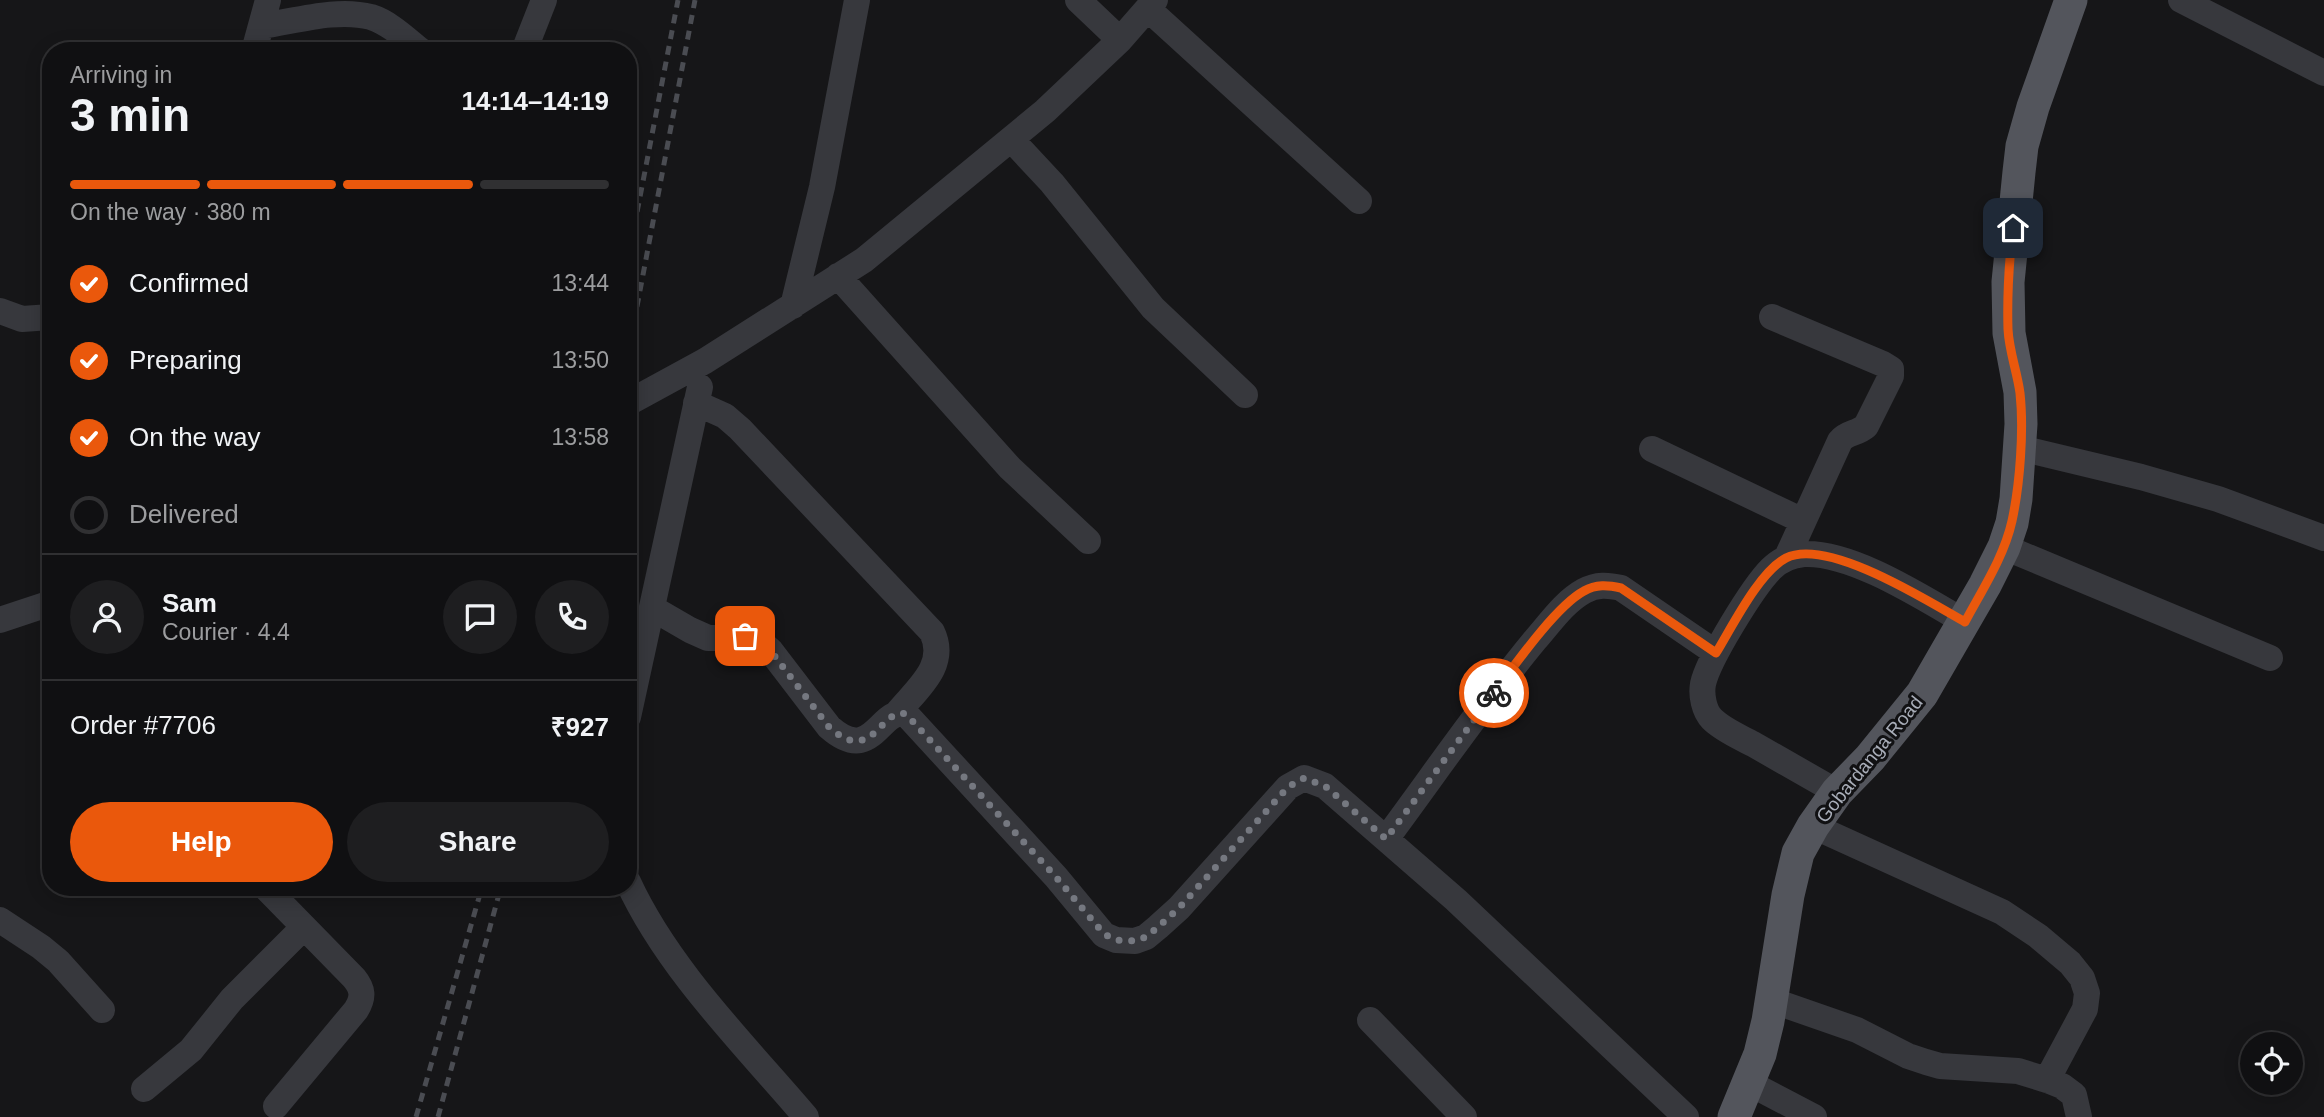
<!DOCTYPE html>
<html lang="en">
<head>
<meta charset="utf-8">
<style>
  body { margin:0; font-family:Helvetica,sans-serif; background:#1e1e20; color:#f1f3f6; height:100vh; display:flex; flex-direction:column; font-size:26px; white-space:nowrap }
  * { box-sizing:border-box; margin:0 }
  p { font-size:23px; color:#9c9d9f }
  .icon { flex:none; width:38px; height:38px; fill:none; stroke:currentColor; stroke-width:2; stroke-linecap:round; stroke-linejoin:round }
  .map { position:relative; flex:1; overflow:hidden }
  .side { position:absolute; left:42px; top:42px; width:595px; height:854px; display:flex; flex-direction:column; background:#101012; border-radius:28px; box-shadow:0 4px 18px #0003,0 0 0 2px #303032 }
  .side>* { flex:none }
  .controls { position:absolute; left:2240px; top:1032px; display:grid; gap:14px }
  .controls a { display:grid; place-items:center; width:63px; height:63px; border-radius:50%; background:#101012; box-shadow:0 4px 18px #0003,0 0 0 2px #303032; font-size:35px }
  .pin { position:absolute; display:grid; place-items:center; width:60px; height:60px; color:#fff; margin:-30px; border-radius:14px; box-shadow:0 4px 10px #0006 }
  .courier { position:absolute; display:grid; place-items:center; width:70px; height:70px; margin:-35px; border:5px solid #ea580c; border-radius:50%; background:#fff; color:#222; box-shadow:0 2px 9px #0007 }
  .overview em { font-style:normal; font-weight:600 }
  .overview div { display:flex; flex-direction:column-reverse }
  .overview { display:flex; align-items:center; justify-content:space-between; height:119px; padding:0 28px }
  h1 { font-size:46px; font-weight:600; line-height:52px }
  .bar { display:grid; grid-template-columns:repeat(4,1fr); gap:10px 7px; align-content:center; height:84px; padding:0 28px }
  .bar i { height:9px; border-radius:5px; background:#303032 }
  .bar .selected { background:#ea580c }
  .bar p { grid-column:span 4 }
  .line { display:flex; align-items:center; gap:18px; padding:0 28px; border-top:2px solid #303032 }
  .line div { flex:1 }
  .round { display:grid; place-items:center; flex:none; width:74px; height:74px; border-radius:37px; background:#1e1e20 }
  ol { padding:0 28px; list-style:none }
  li { display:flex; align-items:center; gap:21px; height:77px }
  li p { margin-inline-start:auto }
  li .icon { padding:7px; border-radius:50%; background:#ea580c; color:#fff; stroke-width:4 }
  li:last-child { color:#9c9d9f }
  li i { width:38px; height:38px; border:4px solid #303032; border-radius:50% }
  .primary-button { display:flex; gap:14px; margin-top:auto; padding:14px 28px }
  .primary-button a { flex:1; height:80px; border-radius:42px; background:#ea580c; color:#fff; font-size:28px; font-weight:600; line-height:80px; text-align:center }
  .primary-button a+a { background:#1e1e20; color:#f1f3f6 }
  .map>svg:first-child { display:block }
</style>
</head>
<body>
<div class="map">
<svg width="2324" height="1117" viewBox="0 0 2324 1117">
  <rect width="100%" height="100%" fill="#161618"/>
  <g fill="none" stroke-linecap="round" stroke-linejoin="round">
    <path stroke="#37383d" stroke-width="26" d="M1078,0L1120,40
      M2181,0L2324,73
      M1148,9L1359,201
      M262,26C296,21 337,8 371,17C390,23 406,39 421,51
      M254,51L268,0
      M524,51L544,0
      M1011,139L1052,183L1153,308L1245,395
      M838,276L1010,468L1088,541
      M793,306L822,187L857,0
      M0,311L22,319L51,317
      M1772,317L1883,364L1891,369V376L1866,426C1857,434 1847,432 1840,441L1787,557
      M628,403L705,361L864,260L1045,111L1120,40L1155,0
      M696,403L725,416L740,429L932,632C948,665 918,688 898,712
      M2020,448L2141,477L2218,499L2324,538
      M1652,449L1803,521
      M2004,547L2270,658
      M652,608L690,630L708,638H756L770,650L829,727C873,766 879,707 906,714L1056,877L1104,935L1116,940L1135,941L1146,937L1158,927L1179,908L1288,787L1304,778L1325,786L1456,900L1686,1117
      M0,620L51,603
      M628,717L700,387
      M1837,792C1809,776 1781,760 1753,744C1740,737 1723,730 1712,719C1704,711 1701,695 1703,684C1708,660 1753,587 1771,569C1780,560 1791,555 1804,554C1853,552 1923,598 1965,622
      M1813,826L2002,912L2038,936L2070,963L2082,978L2087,993L2085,1009L2047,1080
      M1386,839C1435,773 1482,704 1535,640C1550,623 1564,602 1584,591C1597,584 1608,585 1621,588L1716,653
      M628,882C668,969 744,1044 806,1117
      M265,887L354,978C363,989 364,997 356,1010L276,1106
      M0,920L41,947L58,961L102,1010
      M1771,1000L1857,1030L1908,1056L1926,1062L1940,1066L2018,1071L2047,1080L2062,1086L2074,1095L2079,1117
      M1370,1020L1464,1117
      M1749,1083L1814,1117
      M144,1089L191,1050L232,999L304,927"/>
    <path stroke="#53555c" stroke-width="33" d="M1734,1117L1760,1054L1768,1021L1788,895L1798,853L1813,826L1837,792L1870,758L1922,694L1985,585L2004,547L2012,523L2016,499L2021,424L2020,392L2009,333L2008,282L2019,172L2022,146L2033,107L2071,0"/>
    <path stroke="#4a4c52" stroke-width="5" stroke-dasharray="9 7" stroke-linecap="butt" d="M628,259L678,0
      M628,354L695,0
      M416,1117L482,887
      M438,1117L501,887"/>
  </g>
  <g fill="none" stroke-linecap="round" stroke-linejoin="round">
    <path stroke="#757880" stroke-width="7" stroke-dasharray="0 12.6" d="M745,636L756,638L770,650L829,727C873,767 880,707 906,714L1056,877L1104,934L1116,940L1135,941L1146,937L1158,927L1179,908L1288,787L1304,778L1325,786L1386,839L1494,693"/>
    <path stroke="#ea580c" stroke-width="9" d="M1494,693C1514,666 1556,606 1584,591C1596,584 1608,585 1621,588L1716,653C1732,627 1759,572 1786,558C1827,537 1928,601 1965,622C1982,590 2004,557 2012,521C2020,484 2024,430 2020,393C2017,371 2009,351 2008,329C2007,295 2009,262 2013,228"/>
  </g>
  <g text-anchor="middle" stroke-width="6" stroke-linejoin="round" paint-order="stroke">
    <g font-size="19" fill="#a8adb8" stroke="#111113">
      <text transform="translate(1869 759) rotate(-51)" y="7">Gobardanga Road</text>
    </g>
  </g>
</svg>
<div class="controls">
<a><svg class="icon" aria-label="locate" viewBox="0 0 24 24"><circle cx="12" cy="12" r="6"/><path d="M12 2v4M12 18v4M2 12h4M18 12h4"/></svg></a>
</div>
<div class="pin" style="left:745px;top:636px;background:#ea580c"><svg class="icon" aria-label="bag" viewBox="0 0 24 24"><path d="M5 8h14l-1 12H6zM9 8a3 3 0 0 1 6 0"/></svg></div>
<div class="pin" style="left:2013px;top:228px;background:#1f2937"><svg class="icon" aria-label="home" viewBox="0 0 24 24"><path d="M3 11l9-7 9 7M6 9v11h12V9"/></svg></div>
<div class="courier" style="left:1494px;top:693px"><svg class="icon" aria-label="bike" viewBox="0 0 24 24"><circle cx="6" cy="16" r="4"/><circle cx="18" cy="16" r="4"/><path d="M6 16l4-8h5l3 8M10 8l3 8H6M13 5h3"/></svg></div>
<section class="side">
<div class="overview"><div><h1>3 min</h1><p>Arriving in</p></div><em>14:14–14:19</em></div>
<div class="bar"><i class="selected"></i><i class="selected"></i><i class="selected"></i><i></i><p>On the way · 380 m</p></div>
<ol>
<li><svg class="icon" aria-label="check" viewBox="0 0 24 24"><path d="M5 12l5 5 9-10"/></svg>Confirmed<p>13:44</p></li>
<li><svg class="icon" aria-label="check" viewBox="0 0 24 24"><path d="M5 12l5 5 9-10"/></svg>Preparing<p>13:50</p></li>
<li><svg class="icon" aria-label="check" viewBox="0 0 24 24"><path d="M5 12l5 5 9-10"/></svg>On the way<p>13:58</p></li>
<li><i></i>Delivered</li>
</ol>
<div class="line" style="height:126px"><a class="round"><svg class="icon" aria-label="person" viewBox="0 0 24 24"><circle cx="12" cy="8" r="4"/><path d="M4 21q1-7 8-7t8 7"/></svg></a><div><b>Sam</b><p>Courier · 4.4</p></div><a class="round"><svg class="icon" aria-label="chat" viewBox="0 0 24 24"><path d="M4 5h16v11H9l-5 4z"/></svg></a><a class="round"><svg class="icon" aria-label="phone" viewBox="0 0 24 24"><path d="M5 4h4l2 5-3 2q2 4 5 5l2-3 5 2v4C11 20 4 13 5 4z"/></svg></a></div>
<div class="line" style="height:91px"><div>Order #7706</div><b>₹927</b></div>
<div class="primary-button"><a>Help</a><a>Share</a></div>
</section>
</div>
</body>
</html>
